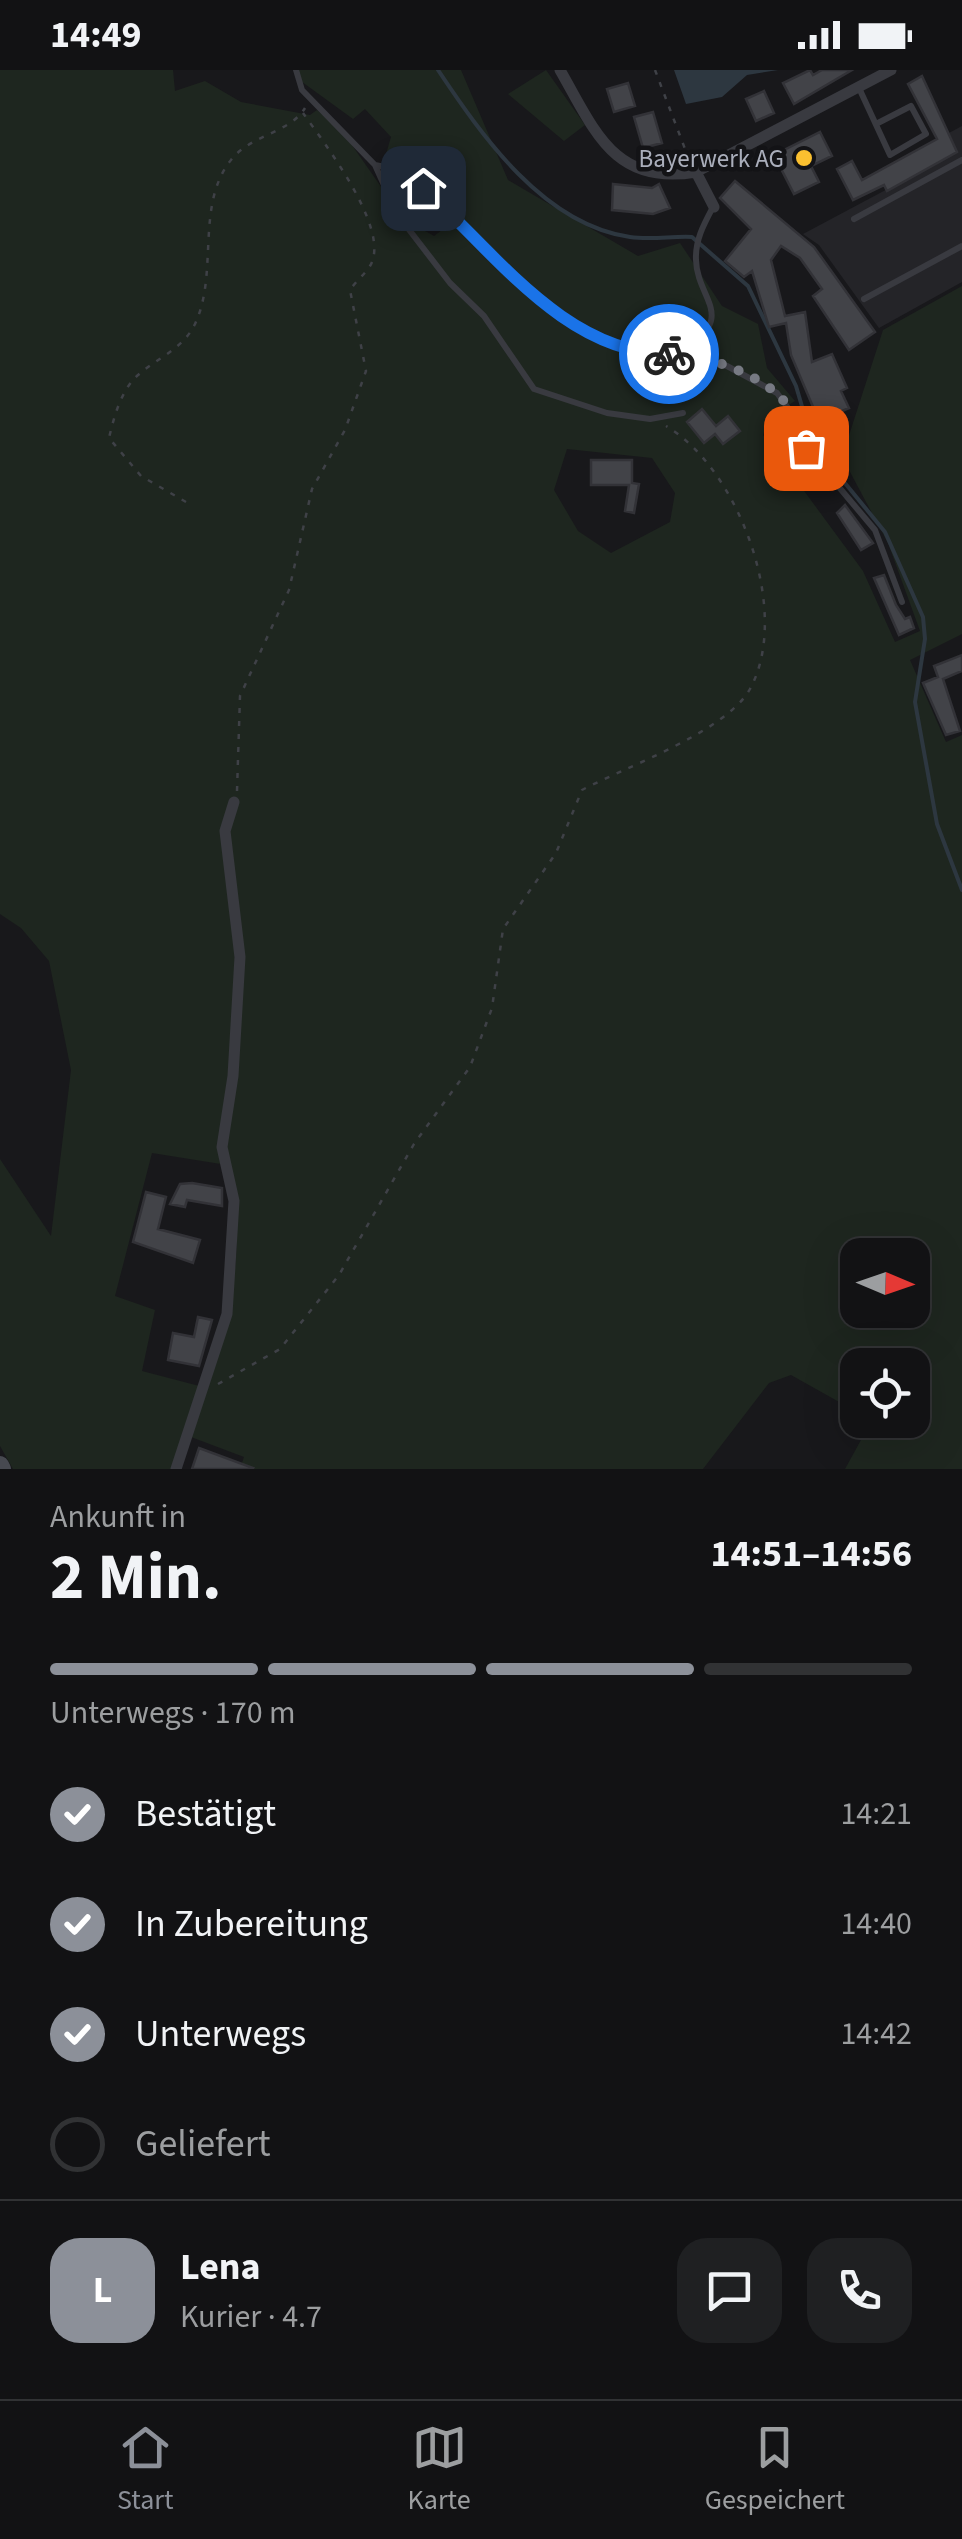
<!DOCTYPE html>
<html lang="de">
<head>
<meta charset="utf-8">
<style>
  body { margin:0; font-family:"Source Sans 3",sans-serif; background:#1f2022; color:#f1f3f6; height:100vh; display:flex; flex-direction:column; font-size:38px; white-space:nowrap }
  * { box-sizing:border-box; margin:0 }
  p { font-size:32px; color:#9c9ea0 }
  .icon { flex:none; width:55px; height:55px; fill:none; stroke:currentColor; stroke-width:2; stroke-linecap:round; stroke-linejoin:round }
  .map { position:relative; height:1399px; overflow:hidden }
  .sheet { display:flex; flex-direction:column; background:#121214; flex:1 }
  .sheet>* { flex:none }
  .needle { width:65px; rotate:92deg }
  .tools { position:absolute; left:840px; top:1168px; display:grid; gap:20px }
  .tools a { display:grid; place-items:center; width:90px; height:90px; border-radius:20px; background:#121214; box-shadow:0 10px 40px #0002,0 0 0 2px #313234; font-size:50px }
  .pin { position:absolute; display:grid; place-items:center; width:85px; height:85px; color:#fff; margin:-42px; border-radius:20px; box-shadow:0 5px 15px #0006 }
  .courier { position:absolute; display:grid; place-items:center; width:100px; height:100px; margin:-50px; border:8px solid #1a73e8; border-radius:50%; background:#fff; color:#222; box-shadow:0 2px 12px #0007 }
  .summary em { font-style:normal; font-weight:700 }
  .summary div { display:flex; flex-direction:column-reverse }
  .summary { display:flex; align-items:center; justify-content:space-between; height:170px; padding:0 50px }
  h1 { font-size:65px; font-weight:700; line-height:75px }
  .bar { display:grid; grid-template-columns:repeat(4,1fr); gap:15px 10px; align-content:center; height:120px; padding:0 50px }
  .bar i { height:12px; border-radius:8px; background:#313234 }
  .bar .current { background:#8c9099 }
  .bar p { grid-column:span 4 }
  .line { display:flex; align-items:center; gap:25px; padding:0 50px; border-top:2px solid #313234 }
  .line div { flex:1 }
  .round { display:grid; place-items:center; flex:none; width:105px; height:105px; border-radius:30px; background:#1f2022 }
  ol { padding:0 50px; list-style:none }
  li { display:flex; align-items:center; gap:30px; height:110px }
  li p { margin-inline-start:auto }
  li .icon { padding:10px; border-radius:50%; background:#8c9099; color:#fff; stroke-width:4 }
  li:last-child { color:#9c9ea0 }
  li i { width:55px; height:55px; border:5px solid #313234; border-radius:50% }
  .status { display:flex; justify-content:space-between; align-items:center; height:70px; padding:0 50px; background:#121214; direction:ltr }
  .status svg { height:28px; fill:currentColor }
  .dock { display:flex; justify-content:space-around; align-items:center; height:140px; border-top:2px solid #313234; background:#121214; font-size:28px; color:#9c9ea0 }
  .dock a { display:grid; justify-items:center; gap:5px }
  .dock .current { color:#8c9099 }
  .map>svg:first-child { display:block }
</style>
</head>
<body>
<div class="status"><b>14:49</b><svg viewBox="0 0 49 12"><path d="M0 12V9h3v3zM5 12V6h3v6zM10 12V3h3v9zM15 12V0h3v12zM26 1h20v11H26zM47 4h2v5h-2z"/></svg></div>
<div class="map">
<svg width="962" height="1399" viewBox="0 0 962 1399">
  <rect width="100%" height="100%" fill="#18181b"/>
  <path fill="#242428" d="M962,56V212L879,258L819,175L803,164L957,82L947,64Z"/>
  <path fill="#1e261f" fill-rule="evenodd" d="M0,0H173L175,21L205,11L241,32L310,45L317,40L342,61L403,148L434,166L446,157L406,99L386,84L391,67L365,39L353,49L298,9L297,0H461L508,110L638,186L680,173L722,236L758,254L767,298L795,331L771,346L763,365L863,501L895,572L920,561L888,473L842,387L883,260L962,216V564L910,590L946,672L962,665V1399H845L872,1350H912V1295H858L857,1342L791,1305L769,1313L703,1399H240L244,1387L191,1367L171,1399H13L0,1376V1089L51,1166L71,1000L49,891L21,858L0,844ZM567,379L652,388L675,423L670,452L611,483L578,461L554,420ZM152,1083L227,1095C249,1173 230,1243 207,1318L142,1301L155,1240L115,1226ZM858,1185H912V1240H858Z
    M546,0L585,55L564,71L508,24Z"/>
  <path fill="#2d3740" d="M674,0H778L747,5L722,27L686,34Z"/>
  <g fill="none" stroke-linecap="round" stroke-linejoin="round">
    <path stroke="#2d3740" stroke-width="4" d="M438,0C482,66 544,155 630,167C651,170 672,166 692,167L748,216L796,316L813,374L885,462L923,547L925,569L915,632L937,754L962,820"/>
  </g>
  <path fill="#424348" stroke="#323237" stroke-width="2.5" d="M810,0L813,5L822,0H852L794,34L783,13Z
    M922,6L957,82L887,121L884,115L853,130L837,99L852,91L862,110L937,69L908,14Z
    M628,13L635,36L614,42L607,19Z
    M764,21L774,43L756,51L746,29Z
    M653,42L662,73L643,78L634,47Z
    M820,62L832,86L811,96L819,112L794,124L774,85Z
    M401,107L413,120L423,138L415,143L408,131L400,135L390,111Z
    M735,111L814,177L875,262L849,280L813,226L822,219L800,188L781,176L771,190L785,246L805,242L812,292L832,284L847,318L841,321L849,338L819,351L791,285L786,253L769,257L752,201L744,207L725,191L751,159L720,128Z
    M613,114L652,118L659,114L670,138L653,144L612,140Z
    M702,339L716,356L728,346L740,361L723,374L715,364L704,373L687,352Z
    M591,390H632V413L639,414L634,443L625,441L629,415H591Z
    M845,435L873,473L861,480L837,443Z
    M884,505L896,535L905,549L910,547L914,558L899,565L874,508Z
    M962,585V601L943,609L960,661L946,665L923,613L938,607L934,596Z
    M192,1113L222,1118V1136L187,1130L185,1137L170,1134L180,1114Z
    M146,1122L166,1127L158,1159L200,1170L193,1193L133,1172Z
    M198,1247L212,1250L199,1296L168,1290L173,1263L194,1267Z
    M199,1378L253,1398L252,1399H192Z"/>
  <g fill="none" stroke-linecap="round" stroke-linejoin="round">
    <path stroke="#3f4147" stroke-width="2.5" stroke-dasharray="5 8" stroke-linecap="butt" d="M655,0L690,92
      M186,432L141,406L109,368C114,347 121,320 138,305C157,288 183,279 195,254C219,203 195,135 231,90C250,65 290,63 305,38
      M237,721L240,626L289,520L312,419L345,360L366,301L350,220C356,211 365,204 370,196C392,160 324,73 303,43
      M218,1314L280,1279L339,1205L414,1074L470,997L492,938L503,859L556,783L582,720C625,697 726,662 750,619C792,542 739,399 666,356"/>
    <path stroke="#393a40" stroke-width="6" d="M296,0L302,20L375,95L404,101L495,190L572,255L623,277L677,284C741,247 697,231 696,190C695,170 704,154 713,137
      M859,18L890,85L926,64L911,36L876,54
      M375,95L397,144L450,213L484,246L534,319L607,343L650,349L683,343
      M854,149L962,90
      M864,229L962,176
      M679,285L727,296L777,323L794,346L806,378L875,460L902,532"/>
    <path stroke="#393a40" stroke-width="11" d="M560,0C595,61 614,116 696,102L891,0
      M696,102L714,137
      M176,1399L227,1244L234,1131L222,1077L233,1006L240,887L225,761L234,732"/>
    <path stroke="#474950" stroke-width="18" d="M0,1395L2,1399"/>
  </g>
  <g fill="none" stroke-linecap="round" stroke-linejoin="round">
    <path stroke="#777a83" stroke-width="10" stroke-dasharray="0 18" d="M669,284C703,284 749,301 775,322C792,336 798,358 806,378"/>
    <path stroke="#1a73e8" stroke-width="12" d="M423,118C494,181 565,284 669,284"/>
  </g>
  <circle fill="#fbc030" stroke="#131316" stroke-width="4" cx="804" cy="88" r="10"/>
  <g text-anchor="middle" stroke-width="9" stroke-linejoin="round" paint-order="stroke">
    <g font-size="25" fill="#aaaebb" stroke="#131316" text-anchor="end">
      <text x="784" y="97">Bayerwerk AG</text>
    </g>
  </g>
</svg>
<div class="tools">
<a><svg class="needle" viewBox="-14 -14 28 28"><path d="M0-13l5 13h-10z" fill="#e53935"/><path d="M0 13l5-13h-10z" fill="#9c9ea0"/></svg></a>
<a><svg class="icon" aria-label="locate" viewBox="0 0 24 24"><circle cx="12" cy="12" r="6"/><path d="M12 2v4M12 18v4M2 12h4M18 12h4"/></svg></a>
</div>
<div class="pin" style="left:806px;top:378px;background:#ea580c"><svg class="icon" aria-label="bag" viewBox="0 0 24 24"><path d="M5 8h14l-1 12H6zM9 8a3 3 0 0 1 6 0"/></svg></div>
<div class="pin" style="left:423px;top:118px;background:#1f2937"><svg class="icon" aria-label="home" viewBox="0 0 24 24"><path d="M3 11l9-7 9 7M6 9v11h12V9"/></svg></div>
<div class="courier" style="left:669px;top:284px"><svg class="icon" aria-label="bike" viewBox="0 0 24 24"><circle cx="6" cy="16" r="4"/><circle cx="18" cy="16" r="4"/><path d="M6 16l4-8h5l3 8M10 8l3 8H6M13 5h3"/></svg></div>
</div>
<section class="sheet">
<div class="summary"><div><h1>2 Min.</h1><p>Ankunft in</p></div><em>14:51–14:56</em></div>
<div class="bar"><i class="current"></i><i class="current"></i><i class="current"></i><i></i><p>Unterwegs · 170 m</p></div>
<ol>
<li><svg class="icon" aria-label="check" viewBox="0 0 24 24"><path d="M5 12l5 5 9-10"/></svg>Bestätigt<p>14:21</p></li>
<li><svg class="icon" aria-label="check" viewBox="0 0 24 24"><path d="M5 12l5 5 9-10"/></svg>In Zubereitung<p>14:40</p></li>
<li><svg class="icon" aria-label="check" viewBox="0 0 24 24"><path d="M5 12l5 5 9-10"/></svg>Unterwegs<p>14:42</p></li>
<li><i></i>Geliefert</li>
</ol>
<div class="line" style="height:180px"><b class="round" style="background:#8c9099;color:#fff">L</b><div><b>Lena</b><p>Kurier · 4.7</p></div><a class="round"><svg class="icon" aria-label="chat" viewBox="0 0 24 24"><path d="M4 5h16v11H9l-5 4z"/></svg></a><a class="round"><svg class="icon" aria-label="phone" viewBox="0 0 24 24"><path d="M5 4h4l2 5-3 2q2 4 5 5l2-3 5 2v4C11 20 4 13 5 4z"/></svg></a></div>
</section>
<nav class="dock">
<a class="current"><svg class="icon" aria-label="home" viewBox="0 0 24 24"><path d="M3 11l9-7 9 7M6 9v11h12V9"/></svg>Start</a>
<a><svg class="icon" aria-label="map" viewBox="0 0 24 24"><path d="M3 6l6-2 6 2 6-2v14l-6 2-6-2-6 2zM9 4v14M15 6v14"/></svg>Karte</a>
<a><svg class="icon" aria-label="saved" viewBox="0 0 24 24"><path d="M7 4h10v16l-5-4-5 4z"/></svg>Gespeichert</a>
</nav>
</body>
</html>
